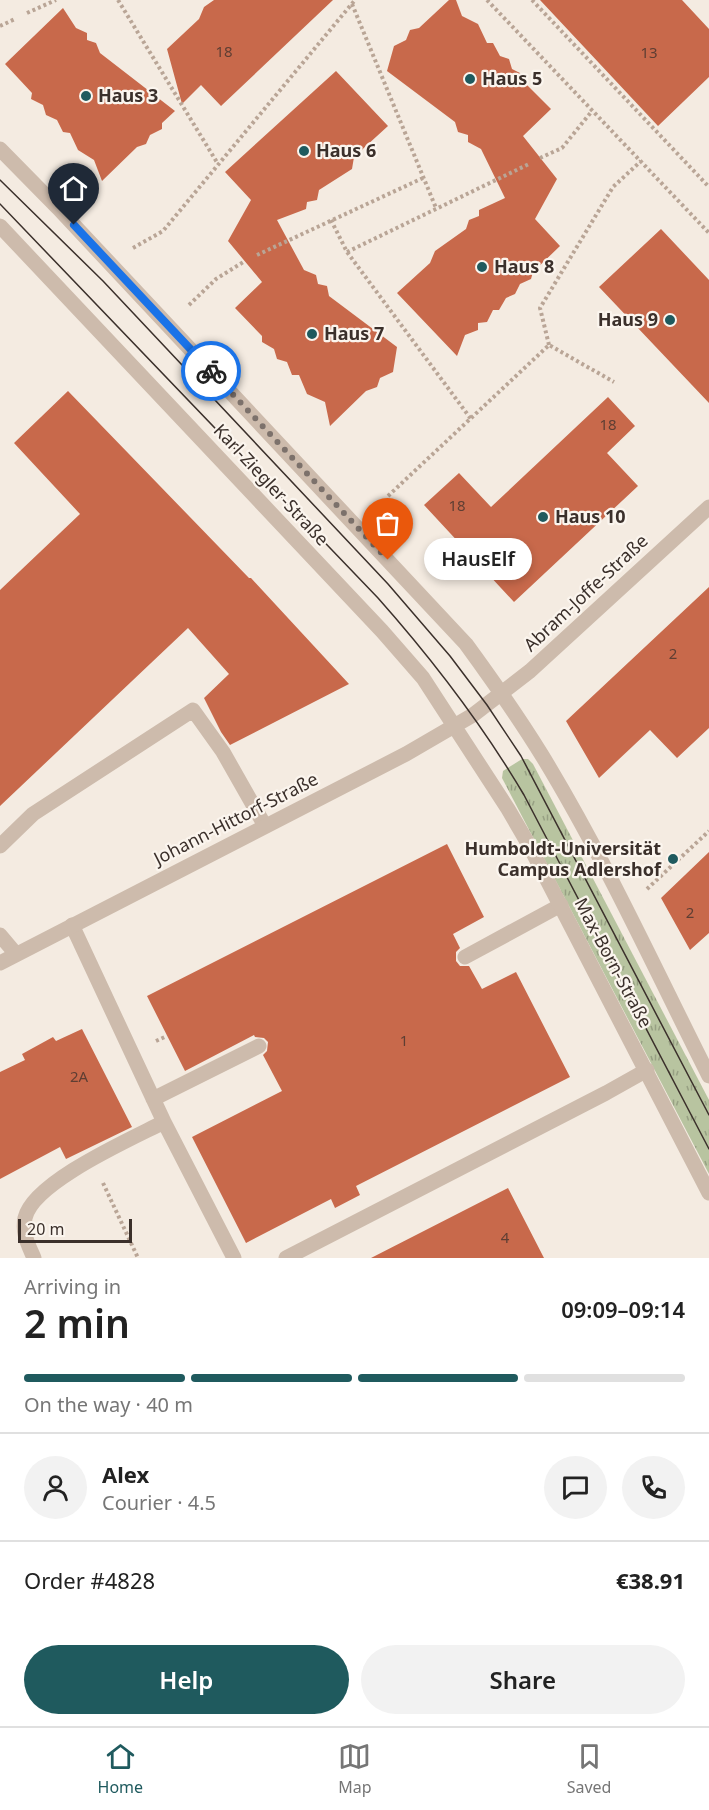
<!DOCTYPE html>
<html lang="en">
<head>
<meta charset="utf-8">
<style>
  body { margin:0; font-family:"Noto Sans",sans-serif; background:#f2f2f2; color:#222; height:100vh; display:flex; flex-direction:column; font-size:22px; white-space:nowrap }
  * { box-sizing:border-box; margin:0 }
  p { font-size:20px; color:#767676 }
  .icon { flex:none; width:33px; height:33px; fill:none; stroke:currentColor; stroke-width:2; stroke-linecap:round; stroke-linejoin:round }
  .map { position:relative; height:1258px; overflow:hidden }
  .details { display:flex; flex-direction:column; background:#fff; flex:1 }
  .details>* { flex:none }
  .scale { position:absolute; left:18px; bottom:15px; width:114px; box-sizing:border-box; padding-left:6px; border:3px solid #3b302b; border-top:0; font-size:16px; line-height:21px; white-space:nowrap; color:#3b302b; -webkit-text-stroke:4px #fbf5ee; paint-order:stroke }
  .pin { position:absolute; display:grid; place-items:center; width:51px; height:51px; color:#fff; margin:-62px -26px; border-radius:50% 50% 50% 0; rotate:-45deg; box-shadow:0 0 6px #0007 }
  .pin .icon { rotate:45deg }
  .courier { position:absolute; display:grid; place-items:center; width:60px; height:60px; margin:-30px; border:4px solid #1a73e8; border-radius:50%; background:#fff; color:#222; box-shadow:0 2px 8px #0007 }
  .bubble { position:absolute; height:42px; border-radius:21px; background:#fff; box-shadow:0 3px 9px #0003; font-size:20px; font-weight:600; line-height:42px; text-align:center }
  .summary em { font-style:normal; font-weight:600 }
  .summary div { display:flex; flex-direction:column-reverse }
  .summary { display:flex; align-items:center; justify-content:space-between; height:102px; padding:0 24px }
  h1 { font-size:39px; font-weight:600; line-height:45px }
  .bar { display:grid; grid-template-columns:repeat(4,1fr); gap:9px 6px; align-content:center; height:72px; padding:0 24px }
  .bar i { height:8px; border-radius:4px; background:#e0e0e0 }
  .bar .current { background:#1f5a5e }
  .bar p { grid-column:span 4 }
  .line { display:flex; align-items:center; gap:15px; padding:0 24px; border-top:2px solid #e0e0e0 }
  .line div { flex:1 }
  .round { display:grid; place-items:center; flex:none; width:63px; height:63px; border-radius:32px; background:#f2f2f2 }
  .action { display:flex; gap:12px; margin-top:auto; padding:12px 24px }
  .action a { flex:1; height:69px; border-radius:36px; background:#1f5a5e; color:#fff; font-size:24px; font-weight:600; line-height:69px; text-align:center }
  .action a+a { background:#f2f2f2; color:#222 }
  .tab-bar { display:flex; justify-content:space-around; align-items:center; height:84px; border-top:2px solid #e0e0e0; background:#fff; font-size:16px; color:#767676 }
  .tab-bar a { display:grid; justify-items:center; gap:3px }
  .tab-bar .current { color:#1f5a5e }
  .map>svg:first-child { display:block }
</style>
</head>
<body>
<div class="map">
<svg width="709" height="1258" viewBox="0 0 709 1258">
  <defs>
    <pattern id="grass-tufts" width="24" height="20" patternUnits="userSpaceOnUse" patternTransform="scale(1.5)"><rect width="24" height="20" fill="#b8c4a0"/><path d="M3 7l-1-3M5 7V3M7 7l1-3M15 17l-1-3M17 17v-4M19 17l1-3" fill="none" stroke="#97a083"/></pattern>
  </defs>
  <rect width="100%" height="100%" fill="#f4ebe1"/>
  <path fill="url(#grass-tufts)" d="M522,759H528L533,764L709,1100V1174L502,778L503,771Z"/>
  <path fill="#c8694b" d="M214,0H333L221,106L201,85L182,104L167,49L199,19L204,7Z
    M449,0H456L462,16L478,24L487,43H493L500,56L509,59L512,69L524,75L525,83L551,109L523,136L557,179L535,219L560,246L533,272L531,279L520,284L515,294L506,298L499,310H493L487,322L478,323V330L465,335L457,356L397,293L430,263L435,251L466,229L469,220L479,216V210L505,198L481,149L468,142V135L458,132L455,122L387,71L394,46L406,40L410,30L419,28Z
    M540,0H682L709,29V77L658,126Z
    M63,8L76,28L87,33V40L96,43L100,53L175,111L162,123V129L150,135L146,144L137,147L102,181L94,160L78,150L70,133L63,132L57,120L46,115L43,105L31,99L32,93L5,64Z
    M336,71L388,126L354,157L352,169L319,190L317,200L307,202L306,209L277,220L304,270L316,275L318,284L327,286L329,296L397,347L393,372L380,378L377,387L366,391L330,426L325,402L307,394L299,375H292L287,362L277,359L274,349L262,342V336L235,308L262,282L228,241L251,200L225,172Z
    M661,229L709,280V403L599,287Z
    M68,391L249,578H251L349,684L230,745L221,732L204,698L229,674L188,628L0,806V590L80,514L14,443Z
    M608,397L635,426L607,453L638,486L514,602L424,505L459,473L491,507Z
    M709,587V728L677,758L650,730L599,778L566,721Z
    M447,844L484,917L453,934L460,948L456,952V961L460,966H469L482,989L516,972L570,1077L356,1186L360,1195L335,1208L331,1199L246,1243L192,1137L282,1091L263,1055L267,1051L268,1042L264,1038L255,1037L254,1035L185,1071L147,996Z
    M709,852V933L690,950L661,898Z
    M82,1029L132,1127L66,1159L60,1147L0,1179V1072L25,1060L22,1054L53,1037L56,1041Z
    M508,1188L544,1258H371Z"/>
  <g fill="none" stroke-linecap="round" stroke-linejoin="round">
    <path stroke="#b9a596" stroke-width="4" stroke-dasharray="3 3" stroke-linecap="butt" d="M118,0L218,164
      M487,0L709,233
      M532,0L709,187
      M352,4L436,208
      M27,13L56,0
      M0,26L15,19
      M540,158L562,148L592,111
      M331,220L347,252L471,419
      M133,248L163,231L355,0
      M347,252L529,164
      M257,255L423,178
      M189,305L216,279L245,261
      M549,345L540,308L613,187L641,161
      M388,496L549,345L614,382
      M647,889L709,831
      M156,1041L167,1036
      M103,1183L138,1258"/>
    <path stroke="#cdbbac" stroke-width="15" d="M0,846L33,814L193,710L223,752L265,826
      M72,925L164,1122L234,1258
      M0,935L16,954
      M465,957L561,905
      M153,1099L259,1046
      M34,1258C28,1244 22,1234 25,1218C33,1182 131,1139 164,1122
      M286,1258L606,1093L647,1070"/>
    <path stroke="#cdbbac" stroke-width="15" d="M0,149L58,208L466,644C493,681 519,718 543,757C605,859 655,969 709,1076
      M0,226L382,631L423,678L508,809L529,845L709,1193
      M0,963L406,754L473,715L530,671L709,507"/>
    <path stroke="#3b302b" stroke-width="1.5" d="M0,180L103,281L388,584L450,656L487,705L521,756L709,1115
      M0,204L378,598C433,660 482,724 524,795L709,1149"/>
  </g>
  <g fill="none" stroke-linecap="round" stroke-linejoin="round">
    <path stroke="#7c716b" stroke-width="6" stroke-dasharray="0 10.8" d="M211,371L388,560"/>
    <path stroke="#1a73e8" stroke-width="8" d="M74,225L211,371"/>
  </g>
  <g fill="#1f5a5e" stroke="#fbf5ee" stroke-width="2">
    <circle cx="470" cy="79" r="6"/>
    <circle cx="86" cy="96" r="6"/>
    <circle cx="304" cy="151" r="6"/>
    <circle cx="482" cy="267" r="6"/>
    <circle cx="670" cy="320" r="6"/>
    <circle cx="312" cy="334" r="6"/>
    <circle cx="543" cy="517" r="6"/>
    <circle cx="673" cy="859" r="6"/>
  </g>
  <g text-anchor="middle" stroke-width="4.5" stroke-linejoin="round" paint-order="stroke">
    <g font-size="15" fill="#5e3e33">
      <text x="224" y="57">18</text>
      <text x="649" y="58">13</text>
      <text x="608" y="430">18</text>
      <text x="457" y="511">18</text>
      <text x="673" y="659">2</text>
      <text x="690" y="918">2</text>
      <text x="404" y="1046">1</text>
      <text x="79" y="1082">2A</text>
      <text x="505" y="1243">4</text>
    </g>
    <g font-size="18" font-weight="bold" fill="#3b302b" stroke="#fbf5ee" text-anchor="start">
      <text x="482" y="85">Haus 5</text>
      <text x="98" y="102">Haus 3</text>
      <text x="316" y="157">Haus 6</text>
      <text x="494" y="273">Haus 8</text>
      <text x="658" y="326" text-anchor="end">Haus 9</text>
      <text x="324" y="340">Haus 7</text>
      <text x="555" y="523">Haus 10</text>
      <text x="661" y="855" text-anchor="end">Humboldt-Universität<tspan x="661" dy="21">Campus Adlershof</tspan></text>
    </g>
    <g font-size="18" fill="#3b302b" stroke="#fbf5ee">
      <text transform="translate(271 485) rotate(47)" y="6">Karl-Ziegler-Straße</text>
      <text transform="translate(586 593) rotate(-43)" y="6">Abram-Joffe-Straße</text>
      <text transform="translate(236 819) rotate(-27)" y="6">Johann-Hittorf-Straße</text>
      <text transform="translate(613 963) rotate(62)" y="6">Max-Born-Straße</text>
    </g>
  </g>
</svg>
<div class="scale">20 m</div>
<div class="pin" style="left:388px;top:560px;background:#ea580c"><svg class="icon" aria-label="bag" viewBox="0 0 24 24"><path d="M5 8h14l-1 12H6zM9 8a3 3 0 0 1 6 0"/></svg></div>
<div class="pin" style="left:74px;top:225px;background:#1f2937"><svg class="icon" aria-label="home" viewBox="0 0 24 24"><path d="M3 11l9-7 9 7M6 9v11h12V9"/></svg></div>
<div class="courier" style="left:211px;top:371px"><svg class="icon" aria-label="bike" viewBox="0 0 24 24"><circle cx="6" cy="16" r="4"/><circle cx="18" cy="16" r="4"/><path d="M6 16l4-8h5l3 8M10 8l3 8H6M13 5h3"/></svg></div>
<div class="bubble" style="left:424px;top:538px;width:108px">HausElf</div>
</div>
<section class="details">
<div class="summary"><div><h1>2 min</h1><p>Arriving in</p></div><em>09:09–09:14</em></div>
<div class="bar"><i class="current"></i><i class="current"></i><i class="current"></i><i></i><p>On the way · 40 m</p></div>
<div class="line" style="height:108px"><a class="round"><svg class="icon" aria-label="person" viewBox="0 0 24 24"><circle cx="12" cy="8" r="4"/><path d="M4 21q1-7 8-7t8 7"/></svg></a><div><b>Alex</b><p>Courier · 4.5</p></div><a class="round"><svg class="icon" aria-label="chat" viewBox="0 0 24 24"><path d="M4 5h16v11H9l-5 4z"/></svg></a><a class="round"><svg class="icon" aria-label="phone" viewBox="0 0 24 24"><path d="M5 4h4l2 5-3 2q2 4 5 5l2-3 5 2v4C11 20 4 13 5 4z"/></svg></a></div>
<div class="line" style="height:78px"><div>Order #4828</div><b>€38.91</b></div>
<div class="action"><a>Help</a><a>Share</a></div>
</section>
<nav class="tab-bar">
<a class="current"><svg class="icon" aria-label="home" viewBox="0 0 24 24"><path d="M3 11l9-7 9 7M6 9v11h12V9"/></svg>Home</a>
<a><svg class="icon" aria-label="map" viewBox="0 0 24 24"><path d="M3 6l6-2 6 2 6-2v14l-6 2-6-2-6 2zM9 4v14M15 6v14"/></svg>Map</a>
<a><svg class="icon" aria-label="saved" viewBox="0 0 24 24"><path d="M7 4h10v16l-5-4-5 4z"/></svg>Saved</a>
</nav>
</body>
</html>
